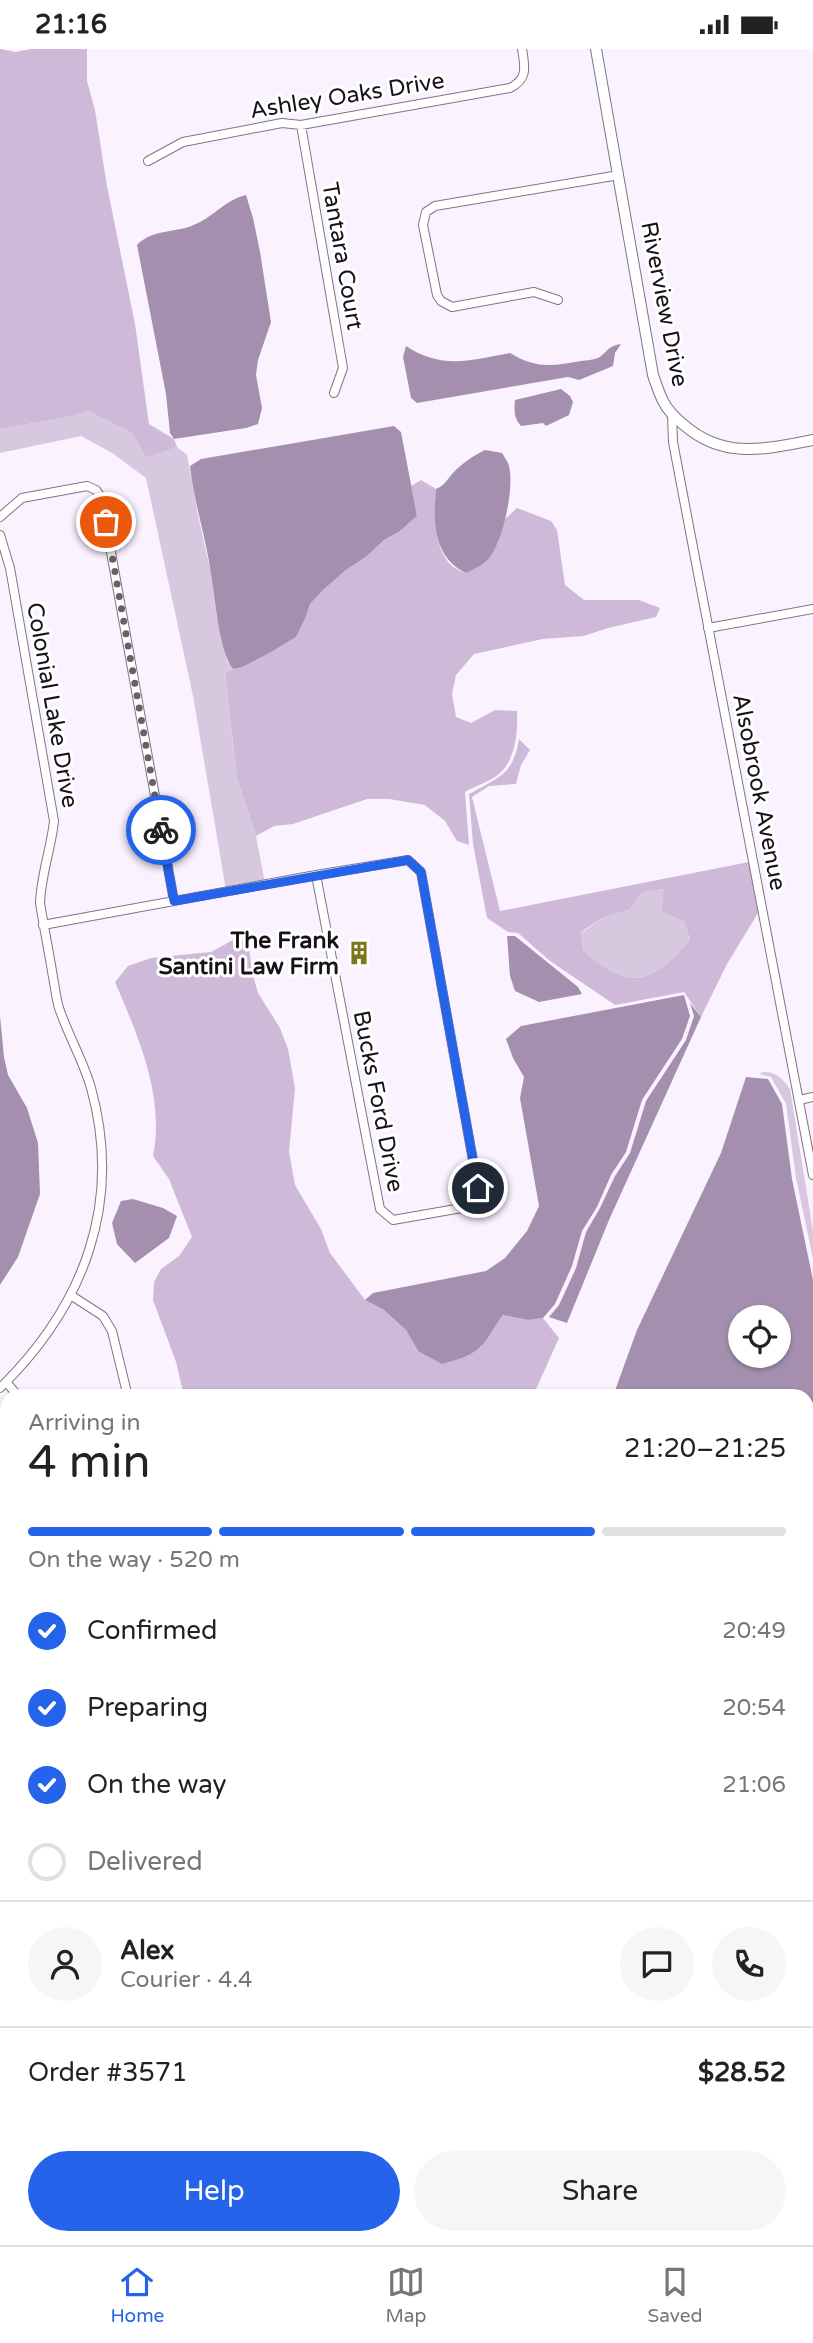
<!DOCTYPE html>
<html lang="en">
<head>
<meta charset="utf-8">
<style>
  body { margin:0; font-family:"Varela Round",sans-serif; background:#f6f6f6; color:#222; height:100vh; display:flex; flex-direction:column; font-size:26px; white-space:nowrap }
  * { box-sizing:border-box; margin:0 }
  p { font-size:23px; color:#767676 }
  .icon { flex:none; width:38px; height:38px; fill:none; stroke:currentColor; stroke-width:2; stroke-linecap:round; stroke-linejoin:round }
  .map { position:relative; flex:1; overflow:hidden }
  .panel { position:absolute; left:0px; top:1340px; width:814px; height:856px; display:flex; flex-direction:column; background:#fff; border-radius:21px 21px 0 0; box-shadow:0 2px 5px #0004 }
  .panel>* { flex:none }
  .controls { position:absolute; left:728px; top:1256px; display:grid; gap:14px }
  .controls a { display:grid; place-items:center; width:63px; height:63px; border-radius:50%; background:#fff; box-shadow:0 2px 5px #0004; font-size:35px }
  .pin { position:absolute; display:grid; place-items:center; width:60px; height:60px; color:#fff; margin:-30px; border:4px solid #fff; border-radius:50%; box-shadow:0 2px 7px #0007 }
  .courier { position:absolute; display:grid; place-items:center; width:70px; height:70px; margin:-35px; border:5px solid #2563eb; border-radius:50%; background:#fff; color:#222; box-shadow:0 2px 9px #0007 }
  .headline em { font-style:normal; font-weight:600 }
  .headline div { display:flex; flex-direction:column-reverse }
  .headline { display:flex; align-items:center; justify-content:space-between; height:119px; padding:0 28px }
  h1 { font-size:46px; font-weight:600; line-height:52px }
  .bar { display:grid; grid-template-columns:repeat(4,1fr); gap:10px 7px; align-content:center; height:84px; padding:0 28px }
  .bar i { height:9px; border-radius:5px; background:#e0e0e0 }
  .bar .current { background:#2563eb }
  .bar p { grid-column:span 4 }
  .line { display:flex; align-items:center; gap:18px; padding:0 28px; border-top:2px solid #e0e0e0 }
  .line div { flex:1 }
  .round { display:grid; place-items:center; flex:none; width:74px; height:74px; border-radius:37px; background:#f6f6f6 }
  ol { padding:0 28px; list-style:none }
  li { display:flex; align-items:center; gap:21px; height:77px }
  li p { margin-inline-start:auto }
  li .icon { padding:7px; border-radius:50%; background:#2563eb; color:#fff; stroke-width:4 }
  li:last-child { color:#767676 }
  li i { width:38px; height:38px; border:4px solid #e0e0e0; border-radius:50% }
  .cta { display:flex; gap:14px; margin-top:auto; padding:14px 28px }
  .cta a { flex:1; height:80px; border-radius:42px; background:#2563eb; color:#fff; font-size:28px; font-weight:600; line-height:80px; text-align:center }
  .cta a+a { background:#f6f6f6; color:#222 }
  .status { display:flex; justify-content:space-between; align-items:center; height:49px; padding:0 35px; background:#fff; direction:ltr }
  .status svg { height:19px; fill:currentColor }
  .tabs { display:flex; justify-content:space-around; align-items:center; height:98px; border-top:2px solid #e0e0e0; background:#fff; font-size:19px; color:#767676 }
  .tabs a { display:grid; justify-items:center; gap:4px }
  .tabs .current { color:#2563eb }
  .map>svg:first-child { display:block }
</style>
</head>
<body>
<div class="status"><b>21:16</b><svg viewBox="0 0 49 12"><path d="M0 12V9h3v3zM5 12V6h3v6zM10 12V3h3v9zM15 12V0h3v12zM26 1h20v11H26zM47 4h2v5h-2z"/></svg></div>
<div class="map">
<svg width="813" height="2196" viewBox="0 0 813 2196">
  <rect width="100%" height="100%" fill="#fbf2ff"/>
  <path fill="#d8c8df" d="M86,360L134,384L146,407L177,398L187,406L198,466L211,524L216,563L227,612L233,620L225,625L237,729L256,787L265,834L226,841L193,647L146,429L112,404L81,387L0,404V380L73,367Z
    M664,840L684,872L690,892C652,935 628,942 583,903L581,884L604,868L629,861L641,843Z
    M763,1023C777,1023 782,1029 790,1040L813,1182V1210L796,1129L786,1055L771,1028L759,1025Z
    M7,1704V1878L0,1876V1706Z"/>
  <path fill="#cfb9d9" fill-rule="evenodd" d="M0,0L16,3L31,0H87V32L95,61L107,137L135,275L149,375L174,390L177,398L146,408L133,384L87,361L73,367L0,380Z
    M421,431L436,440C434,464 433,497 451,516C455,520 461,522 466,524L497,495L504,471L517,459L551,472L557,481L565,536L584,551H639L660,559L656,568L608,579L584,587L543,590L474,605L456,626L452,645L456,668L471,674L495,661L517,662C518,683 516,710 499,725C491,732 475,737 465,743L469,796L457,792L445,772L425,756L389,750H367L293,775L274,777L256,787L237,729L225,624L273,602L296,588L305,570L310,555L323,541L346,521L367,507L384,491L400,482L417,467L411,437Z
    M519,690L530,701L521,716L516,735L489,737L472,748L500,862L749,813L758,864L727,915L701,968L684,943L615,956L550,912L518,884L508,883L487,869L473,795L469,745C498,728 513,727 519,690ZM664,840L662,862L684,872L690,891C652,936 628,942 583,902L581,883L604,868L629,861L642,843Z
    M235,890H248L252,923L258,944L280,979L288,1000L295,1039L289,1103L295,1136L321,1180L330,1204L365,1251L384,1261L406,1281L418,1302L481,1298L493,1277L503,1266L528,1271L543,1269L559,1289L533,1347H184L176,1313L153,1251L154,1233L161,1220L179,1207L192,1188L169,1130L153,1107C165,1047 138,987 115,933L128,917L151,909L211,903Z
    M213,2189H366L367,2196H210Z"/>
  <path fill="#a58fae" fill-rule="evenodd" d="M246,146L253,169L260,203L271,273L258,311L256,326L262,359L258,375L246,379L174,390L170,384L166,345L137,196C153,179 177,185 198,174C215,166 227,150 246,146Z
    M621,295L615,304L613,317L579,331L568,328L417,354L411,349L403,308L406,297C442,321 471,311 510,304C536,320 553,317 581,312C586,311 593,311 598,309C608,303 607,297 621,295Z
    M561,340L570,347L573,353L569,366L546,377L543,374L521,377C514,369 514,362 515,351Z
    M394,377L401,383L417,467L400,482L384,491L367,507L346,521L323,541L310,555L305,570L296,588L273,602L242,618L233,620C219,603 215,548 211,525C206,488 194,454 190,417L201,410Z
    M485,401L502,404C504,407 506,410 508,414C516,434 503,493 489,509C484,516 473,520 466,524C433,508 433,473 436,440C445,436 446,432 452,425C462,414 473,407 485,401Z
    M507,887H515L578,938L582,945L539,953L515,942L510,927Z
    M684,946L690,967L682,990L642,1051L626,1103L611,1126L597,1158L582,1182L572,1217L555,1255L543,1269L528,1271L503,1266C495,1275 488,1292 479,1299C469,1308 455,1311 442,1315L418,1302L406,1281L384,1261L365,1251L373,1244L486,1222L505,1209L527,1182L539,1157L520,1049L524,1028L513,1009L506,990L521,977Z
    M690,954L701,968L609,1171L567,1274L549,1268L559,1256L576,1219L586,1183L600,1159L615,1127L630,1104L646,1052L686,991L694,967Z
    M0,967L4,1008L8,1026L27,1059L38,1094L40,1145L18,1208L0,1236Z
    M746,1028L768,1030L782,1055L792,1130L813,1231V1367L807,1369V1348L613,1347L637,1281L721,1104ZM740,1269H779V1307H740Z
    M133,1150L163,1159L177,1167L169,1189L135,1214L117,1195L112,1174L121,1152Z
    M7,2009V2114L6,2116L0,2114V2032Z
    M541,2189H630L622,2196H535Z"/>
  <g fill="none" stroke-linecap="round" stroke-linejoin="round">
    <g stroke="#7f7583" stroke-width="10">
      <path id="street" d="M301,76L343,319L334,344
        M148,112L183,93L282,74L301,76L510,39C528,30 525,18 522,0
        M558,251L534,243L452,258L441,252L437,246L423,176L426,163L435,157L619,126
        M672,366L673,393L692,493L813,1126
        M0,468L22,449L87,437L96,441L101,448L174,852
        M0,486L10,519L54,772C51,800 41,826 40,854C44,879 49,903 53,928C55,938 56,949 59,959C68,986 83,1011 91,1039C123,1154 84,1257 0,1339
        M708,579L813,560
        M408,811L421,823L478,1139L473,1157L393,1171L380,1160L316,826Z
        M43,876L316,826
        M799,1051L813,1048
        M72,1247L103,1267L112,1282L128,1348
        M6,1333L19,1348
        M0,1516L7,1515
        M807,1648L813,1647
        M807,1746L813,1745
        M807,1844L813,1843
        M0,1938L7,1934
        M807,1963L813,1962
        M807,2164L813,2162
        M0,2176L7,2177
        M496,2189L497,2196
        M731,2196L744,2189"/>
    </g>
    <g stroke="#7f7583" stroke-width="12">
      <path id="secondary" d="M596,0L653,326C656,335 659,344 663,352C668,362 675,369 684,376C724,411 766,400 813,391"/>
    </g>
    <g stroke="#7f7583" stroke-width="16">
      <path id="highway" d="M807,1447L813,1445
        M807,1500L813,1498
        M0,1635L7,1633
        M0,1688L7,1686"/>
    </g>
    <use href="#street" stroke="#fff" stroke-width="8"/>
    <use href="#secondary" stroke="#fff" stroke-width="10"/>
    <use href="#highway" stroke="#fff" stroke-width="14"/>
  </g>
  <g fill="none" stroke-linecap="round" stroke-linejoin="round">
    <path stroke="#666069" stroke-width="7" stroke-dasharray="0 12.6" d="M106,473L161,781"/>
    <path stroke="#2563eb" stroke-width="9" d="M161,781L174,852L408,811L421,823L478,1139"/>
  </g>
  <defs>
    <g id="building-bare" transform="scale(1.89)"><path d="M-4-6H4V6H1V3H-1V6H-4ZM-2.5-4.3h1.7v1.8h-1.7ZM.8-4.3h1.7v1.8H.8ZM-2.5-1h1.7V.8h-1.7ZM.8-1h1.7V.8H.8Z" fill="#7b771d" stroke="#fff" stroke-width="2.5" paint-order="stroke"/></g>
  </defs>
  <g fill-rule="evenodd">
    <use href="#building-bare" x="359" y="904"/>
  </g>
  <g text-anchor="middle" stroke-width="6" stroke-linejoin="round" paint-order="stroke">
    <g font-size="23" fill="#161218" stroke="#fff">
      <text transform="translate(347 46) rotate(-9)" y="8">Ashley Oaks Drive</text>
      <text transform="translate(343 207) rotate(80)" y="8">Tantara Court</text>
      <text transform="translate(665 255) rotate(79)" y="8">Riverview Drive</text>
      <text transform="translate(53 656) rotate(80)" y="8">Colonial Lake Drive</text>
      <text transform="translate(760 743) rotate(79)" y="8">Alsobrook Avenue</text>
      <text transform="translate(379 1052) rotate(79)" y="8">Bucks Ford Drive</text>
    </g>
    <g font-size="23" font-weight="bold" fill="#161218" stroke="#fff" text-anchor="end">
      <text x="339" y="899">The Frank<tspan x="339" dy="26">Santini Law Firm</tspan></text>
    </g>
  </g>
</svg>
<div class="controls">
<a><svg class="icon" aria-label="locate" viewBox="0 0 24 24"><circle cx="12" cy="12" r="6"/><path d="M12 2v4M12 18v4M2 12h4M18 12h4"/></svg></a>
</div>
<div class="pin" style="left:106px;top:473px;background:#ea580c"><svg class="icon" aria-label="bag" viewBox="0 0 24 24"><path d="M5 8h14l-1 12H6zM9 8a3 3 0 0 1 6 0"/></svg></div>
<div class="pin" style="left:478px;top:1139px;background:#1f2937"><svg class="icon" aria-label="home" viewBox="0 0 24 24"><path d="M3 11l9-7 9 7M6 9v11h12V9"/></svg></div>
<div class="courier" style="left:161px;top:781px"><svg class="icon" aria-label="bike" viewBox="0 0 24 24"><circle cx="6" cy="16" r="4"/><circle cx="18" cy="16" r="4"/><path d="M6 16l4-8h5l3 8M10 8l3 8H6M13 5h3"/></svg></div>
<section class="panel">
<div class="headline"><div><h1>4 min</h1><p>Arriving in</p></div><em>21:20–21:25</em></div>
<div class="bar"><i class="current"></i><i class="current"></i><i class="current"></i><i></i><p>On the way · 520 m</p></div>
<ol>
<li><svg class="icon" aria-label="check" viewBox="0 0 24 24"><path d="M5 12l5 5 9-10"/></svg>Confirmed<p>20:49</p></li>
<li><svg class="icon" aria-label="check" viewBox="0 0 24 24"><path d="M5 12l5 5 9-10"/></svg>Preparing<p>20:54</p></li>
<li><svg class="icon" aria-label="check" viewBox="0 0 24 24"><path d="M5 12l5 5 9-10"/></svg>On the way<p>21:06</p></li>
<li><i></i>Delivered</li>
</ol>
<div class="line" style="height:126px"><a class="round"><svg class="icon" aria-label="person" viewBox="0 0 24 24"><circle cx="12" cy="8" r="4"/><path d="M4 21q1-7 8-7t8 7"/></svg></a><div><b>Alex</b><p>Courier · 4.4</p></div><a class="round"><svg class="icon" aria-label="chat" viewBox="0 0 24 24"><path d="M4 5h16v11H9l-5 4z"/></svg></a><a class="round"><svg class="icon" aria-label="phone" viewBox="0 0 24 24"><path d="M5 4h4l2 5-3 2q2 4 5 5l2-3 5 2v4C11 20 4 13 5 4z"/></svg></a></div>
<div class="line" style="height:91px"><div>Order #3571</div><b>$28.52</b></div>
<div class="cta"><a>Help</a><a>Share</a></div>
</section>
</div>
<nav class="tabs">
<a class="current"><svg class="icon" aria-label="home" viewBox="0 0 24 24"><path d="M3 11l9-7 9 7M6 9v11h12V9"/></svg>Home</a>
<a><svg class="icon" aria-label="map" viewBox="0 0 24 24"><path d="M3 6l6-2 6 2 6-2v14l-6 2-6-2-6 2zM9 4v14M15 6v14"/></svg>Map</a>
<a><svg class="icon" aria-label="saved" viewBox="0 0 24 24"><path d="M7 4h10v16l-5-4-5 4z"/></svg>Saved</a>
</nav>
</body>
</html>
